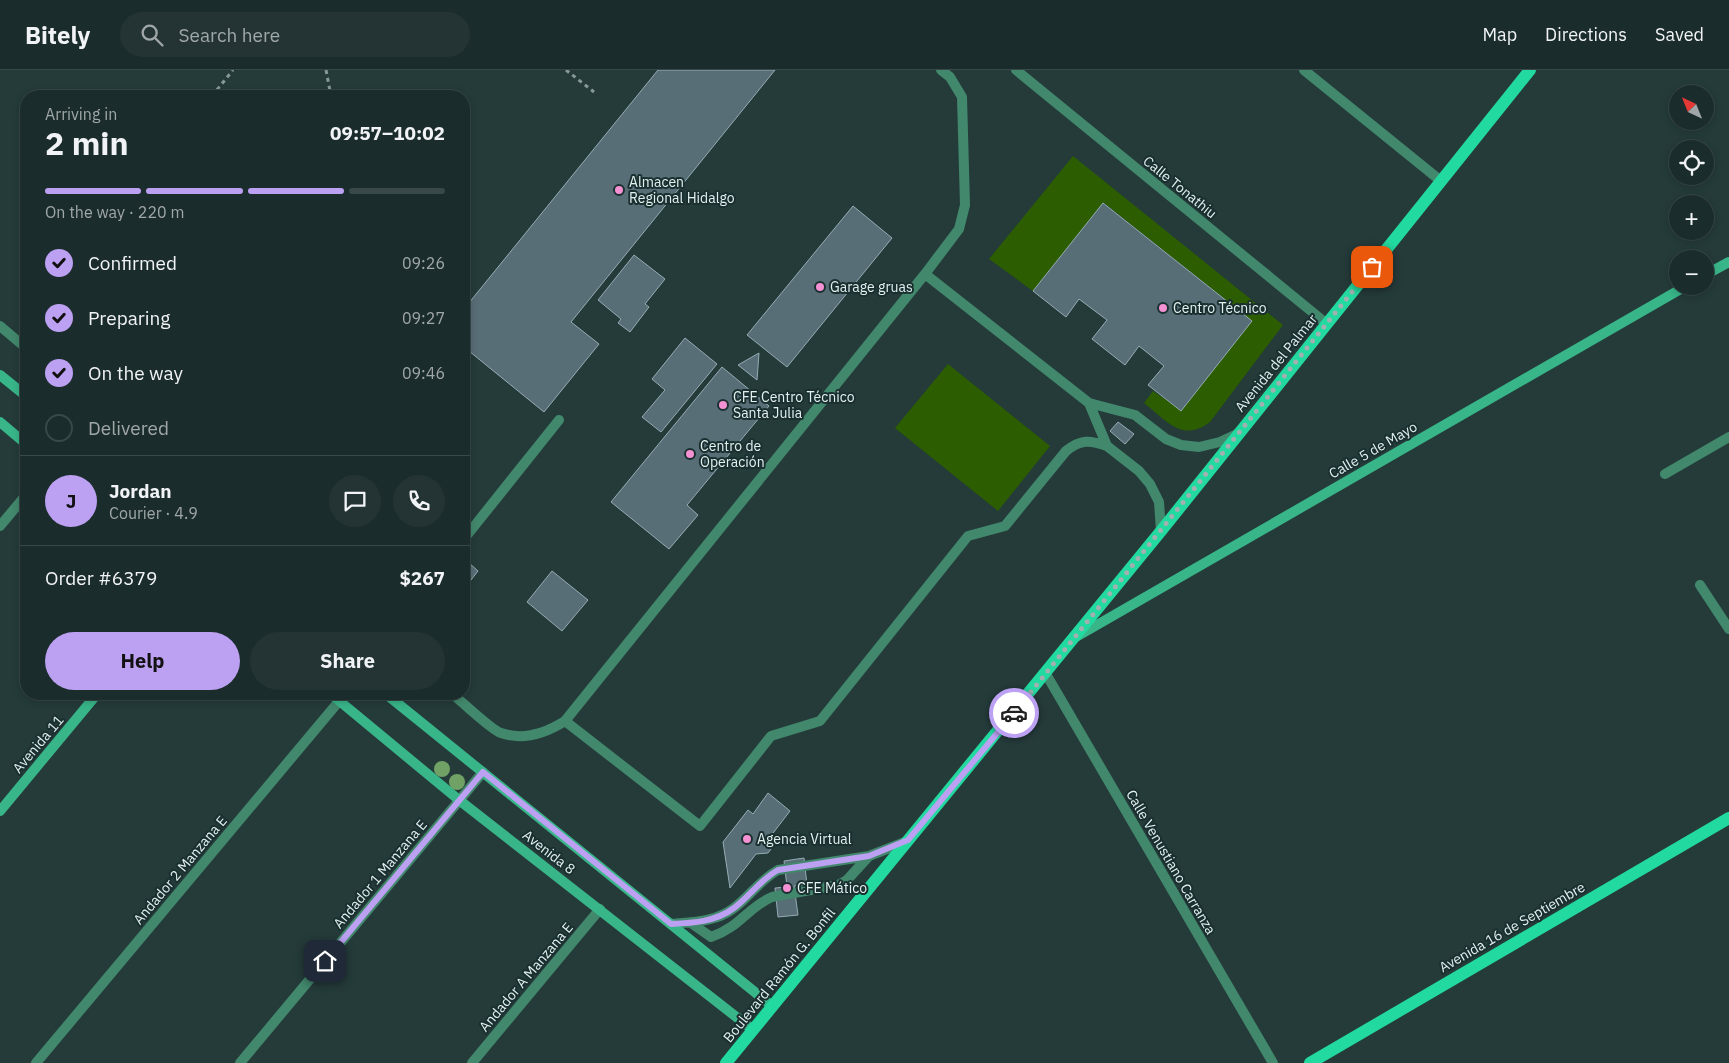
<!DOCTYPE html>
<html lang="en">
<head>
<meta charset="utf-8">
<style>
  body { margin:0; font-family:"IBM Plex Sans",sans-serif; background:#243434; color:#f1f3f6; height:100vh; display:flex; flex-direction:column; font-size:19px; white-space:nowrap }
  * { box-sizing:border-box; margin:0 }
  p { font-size:16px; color:#a0a7a9 }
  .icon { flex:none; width:28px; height:28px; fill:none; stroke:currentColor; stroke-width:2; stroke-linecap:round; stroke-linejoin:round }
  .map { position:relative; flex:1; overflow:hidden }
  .side { position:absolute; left:20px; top:20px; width:450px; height:610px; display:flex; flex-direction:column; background:#1b2c2c; border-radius:20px; box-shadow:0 2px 8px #0003,0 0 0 1px #394848 }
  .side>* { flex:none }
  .needle { width:32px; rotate:317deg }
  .buttons { position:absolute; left:1669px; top:15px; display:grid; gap:10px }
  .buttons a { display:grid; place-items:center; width:45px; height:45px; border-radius:50%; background:#1b2c2c; box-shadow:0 2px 8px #0003,0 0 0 1px #394848; font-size:25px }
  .pin { position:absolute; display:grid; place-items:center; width:42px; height:42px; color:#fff; margin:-21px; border-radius:10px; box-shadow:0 2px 8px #0006 }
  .courier { position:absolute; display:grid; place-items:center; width:50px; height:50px; margin:-25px; border:4px solid #bca0f2; border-radius:50%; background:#fff; color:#222; box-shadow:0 1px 6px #0007 }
  .head em { font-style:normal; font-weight:800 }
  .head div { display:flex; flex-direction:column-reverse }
  .head { display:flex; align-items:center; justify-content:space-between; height:85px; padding:0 25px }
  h1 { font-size:32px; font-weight:800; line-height:38px }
  .bar { display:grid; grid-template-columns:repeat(4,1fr); gap:8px 5px; align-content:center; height:60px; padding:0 25px }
  .bar i { height:6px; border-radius:4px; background:#394848 }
  .bar .current { background:#bca0f2 }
  .bar p { grid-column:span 4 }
  .line { display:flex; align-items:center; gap:12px; padding:0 25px; border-top:1px solid #394848 }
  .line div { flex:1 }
  .round { display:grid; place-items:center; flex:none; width:52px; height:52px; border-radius:26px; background:#243434 }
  ol { padding:0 25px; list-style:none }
  li { display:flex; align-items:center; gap:15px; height:55px }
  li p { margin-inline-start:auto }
  li .icon { padding:5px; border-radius:50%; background:#bca0f2; color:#111; stroke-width:4 }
  li:last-child { color:#a0a7a9 }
  li i { width:28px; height:28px; border:2px solid #394848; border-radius:50% }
  .cta { display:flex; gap:10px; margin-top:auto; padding:10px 25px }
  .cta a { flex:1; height:58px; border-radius:30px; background:#bca0f2; color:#111; font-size:20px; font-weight:800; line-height:58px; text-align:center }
  .cta a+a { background:#243434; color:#f1f3f6 }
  header { display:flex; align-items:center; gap:30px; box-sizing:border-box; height:70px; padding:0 25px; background:#1b2c2c; border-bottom:1px solid #394848 }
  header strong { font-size:24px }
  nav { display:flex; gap:28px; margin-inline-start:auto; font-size:18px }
  .search { width:350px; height:45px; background:#243434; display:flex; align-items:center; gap:12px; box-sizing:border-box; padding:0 18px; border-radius:28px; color:#a0a7a9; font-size:19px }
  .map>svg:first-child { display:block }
</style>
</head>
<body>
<header>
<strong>Bitely</strong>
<div class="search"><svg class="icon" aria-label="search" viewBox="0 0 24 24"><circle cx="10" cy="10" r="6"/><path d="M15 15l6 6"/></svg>Search here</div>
<nav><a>Map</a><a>Directions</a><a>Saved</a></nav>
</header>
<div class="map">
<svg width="1729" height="993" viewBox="0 0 1729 993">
  <rect width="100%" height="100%" fill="#243b3a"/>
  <path fill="#2c5d00" d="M1073,86L1283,255L1210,352C1182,373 1167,351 1144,333L1153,321L1181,340L1252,251L1104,133L1033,221L989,189Z
    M948,294L1050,376L998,441L895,358Z"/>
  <path fill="#586e76" stroke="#95acb5" d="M658,0H775L571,252L599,274L544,342L464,277V239Z
    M1103,133L1252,251L1181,341L1148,315L1164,296L1139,276L1125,295L1092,269L1107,250L1079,229L1066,247L1033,221Z
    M853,136L892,168L787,297L747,265Z
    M634,185L665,209L645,234L649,237L630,262L618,253L621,249L598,230Z
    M685,268L717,294L661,362L642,347L665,320L652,309Z
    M759,283L757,310L738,295Z
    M722,297L769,336L687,435L698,445L669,479L611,432Z
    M1118,352L1134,364L1125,374L1110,361Z
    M468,492L478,501L464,519V498Z
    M552,501L588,530L562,561L527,532Z
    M768,723L790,741L770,767L771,779L768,783L756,784L730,818L723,772L748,740L753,744Z
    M804,788L807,815L794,816L798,845L778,847L775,818L787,817L784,791Z"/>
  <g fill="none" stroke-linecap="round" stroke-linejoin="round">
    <path stroke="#879998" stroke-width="3" stroke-dasharray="4 4" stroke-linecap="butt" d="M326,0L331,26
      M566,0L594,22
      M212,26L233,0"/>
    <path stroke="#42886c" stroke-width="10" d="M925,204L1089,333L1135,345L1166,369L1181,375L1199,377L1220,372L1237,364
      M0,256L26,278
      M1089,333L1107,376L1139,401L1150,414L1159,432L1161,461
      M464,469L559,350
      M452,624C463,632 491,660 501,663C524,671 546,663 565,651L925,204L959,159L965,135L962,27L950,7L941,0
      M565,651L700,756L771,666L820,651L968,466L1005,456L1066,381C1081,369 1090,370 1107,376
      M691,853L711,867C739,858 748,837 772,827L838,815L847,810L869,786
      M671,854C693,852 716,852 734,838C750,826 760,810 778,800L869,786L905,772"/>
    <path stroke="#42886c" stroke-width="10" d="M1016,0L1327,254
      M1304,0L1441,111
      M1665,404L1729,367
      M0,456L26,425
      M1700,515L1729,559
      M1046,604L1273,993
      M36,993L345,624
      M240,993L483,702
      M472,993L600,839"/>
    <path stroke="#39b689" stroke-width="10" d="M1705,205L1729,192
      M0,305L26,326
      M0,352L26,374
      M1076,567L1686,216
      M331,624L459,730L753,960
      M386,624L772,936
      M0,741L97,624"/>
    <path stroke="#22d99f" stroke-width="12" d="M726,993L1161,461L1530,0
      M1310,993L1729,748"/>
  </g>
  <g fill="#70a265">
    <circle cx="442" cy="699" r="8"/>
    <circle cx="457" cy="712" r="8"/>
  </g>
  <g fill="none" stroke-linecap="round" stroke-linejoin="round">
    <path stroke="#a0b1b0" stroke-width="5" stroke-dasharray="0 9" d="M1014,643L1372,197"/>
    <path stroke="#bca0f2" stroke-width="6" d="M325,891L483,702L671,854C693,853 715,852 734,838C750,826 760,810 778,800L869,786L908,770L1014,643"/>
  </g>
  <g fill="#f491d3" stroke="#1a3030" stroke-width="2">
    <circle cx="619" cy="120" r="5"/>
    <circle cx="820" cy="217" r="5"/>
    <circle cx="1163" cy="238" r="5"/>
    <circle cx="723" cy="335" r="5"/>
    <circle cx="690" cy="384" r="5"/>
    <circle cx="747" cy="769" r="5"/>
    <circle cx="787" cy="818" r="5"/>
  </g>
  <g text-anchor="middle" stroke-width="4" stroke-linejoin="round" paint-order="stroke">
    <g font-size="14" fill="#e3f0f0" stroke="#1a3030" text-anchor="start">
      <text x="629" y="117">Almacen<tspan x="629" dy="16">Regional Hidalgo</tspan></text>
      <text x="830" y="222">Garage gruas</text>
      <text x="1173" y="243">Centro Técnico</text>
      <text x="733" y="332">CFE Centro Técnico<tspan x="733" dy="16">Santa Julia</tspan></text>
      <text x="700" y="381">Centro de<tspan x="700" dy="16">Operación</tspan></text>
      <text x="757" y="774">Agencia Virtual</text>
      <text x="797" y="823">CFE Mático</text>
    </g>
    <g font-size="14" fill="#e3f0f0" stroke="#1a3030">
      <text transform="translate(1180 117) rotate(39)" y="5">Calle Tonathiu</text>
      <text transform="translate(1276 293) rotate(-51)" y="5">Avenida del Palmar</text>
      <text transform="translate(1373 380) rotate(-30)" y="5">Calle 5 de Mayo</text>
      <text transform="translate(38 674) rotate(-50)" y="5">Avenida 11</text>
      <text transform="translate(549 782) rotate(38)" y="5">Avenida 8</text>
      <text transform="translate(1171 792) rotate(60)" y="5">Calle Venustiano Carranza</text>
      <text transform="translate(180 800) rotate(-50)" y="5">Andador 2 Manzana E</text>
      <text transform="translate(380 804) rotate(-50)" y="5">Andador 1 Manzana E</text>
      <text transform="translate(1512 857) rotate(-30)" y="5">Avenida 16 de Septiembre</text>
      <text transform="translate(779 905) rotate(-51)" y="5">Boulevard Ramón G. Bonfil</text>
      <text transform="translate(526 907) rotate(-50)" y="5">Andador A Manzana E</text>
    </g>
  </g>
</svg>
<div class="buttons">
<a><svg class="needle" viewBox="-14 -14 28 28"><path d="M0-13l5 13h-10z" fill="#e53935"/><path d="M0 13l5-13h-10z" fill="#a0a7a9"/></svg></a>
<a><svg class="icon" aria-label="locate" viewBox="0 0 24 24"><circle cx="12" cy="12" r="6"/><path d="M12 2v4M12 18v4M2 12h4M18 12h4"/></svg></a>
<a>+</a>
<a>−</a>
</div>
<div class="pin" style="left:1372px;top:197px;background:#ea580c"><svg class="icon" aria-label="bag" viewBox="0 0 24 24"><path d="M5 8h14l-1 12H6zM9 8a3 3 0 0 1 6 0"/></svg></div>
<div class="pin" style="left:325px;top:891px;background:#1f2937"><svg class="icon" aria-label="home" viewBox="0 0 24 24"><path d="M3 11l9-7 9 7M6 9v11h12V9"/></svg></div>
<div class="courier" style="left:1014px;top:643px"><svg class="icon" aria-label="car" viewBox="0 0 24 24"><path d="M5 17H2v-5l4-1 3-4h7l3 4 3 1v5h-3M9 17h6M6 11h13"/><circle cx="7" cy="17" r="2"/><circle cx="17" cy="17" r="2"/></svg></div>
<section class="side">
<div class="head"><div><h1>2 min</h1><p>Arriving in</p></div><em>09:57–10:02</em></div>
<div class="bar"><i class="current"></i><i class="current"></i><i class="current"></i><i></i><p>On the way · 220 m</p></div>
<ol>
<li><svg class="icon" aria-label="check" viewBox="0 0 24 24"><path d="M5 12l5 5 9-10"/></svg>Confirmed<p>09:26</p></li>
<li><svg class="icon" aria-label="check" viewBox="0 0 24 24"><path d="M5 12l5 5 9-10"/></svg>Preparing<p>09:27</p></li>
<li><svg class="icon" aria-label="check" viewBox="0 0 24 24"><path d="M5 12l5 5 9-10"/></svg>On the way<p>09:46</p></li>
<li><i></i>Delivered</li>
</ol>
<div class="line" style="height:90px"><b class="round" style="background:#bca0f2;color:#111">J</b><div><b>Jordan</b><p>Courier · 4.9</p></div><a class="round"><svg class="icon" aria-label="chat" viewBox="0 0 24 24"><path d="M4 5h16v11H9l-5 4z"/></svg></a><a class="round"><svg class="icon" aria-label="phone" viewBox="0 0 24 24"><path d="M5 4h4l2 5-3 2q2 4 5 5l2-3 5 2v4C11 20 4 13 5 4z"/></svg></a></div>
<div class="line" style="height:65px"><div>Order #6379</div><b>$267</b></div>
<div class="cta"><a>Help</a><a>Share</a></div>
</section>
</div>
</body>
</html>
